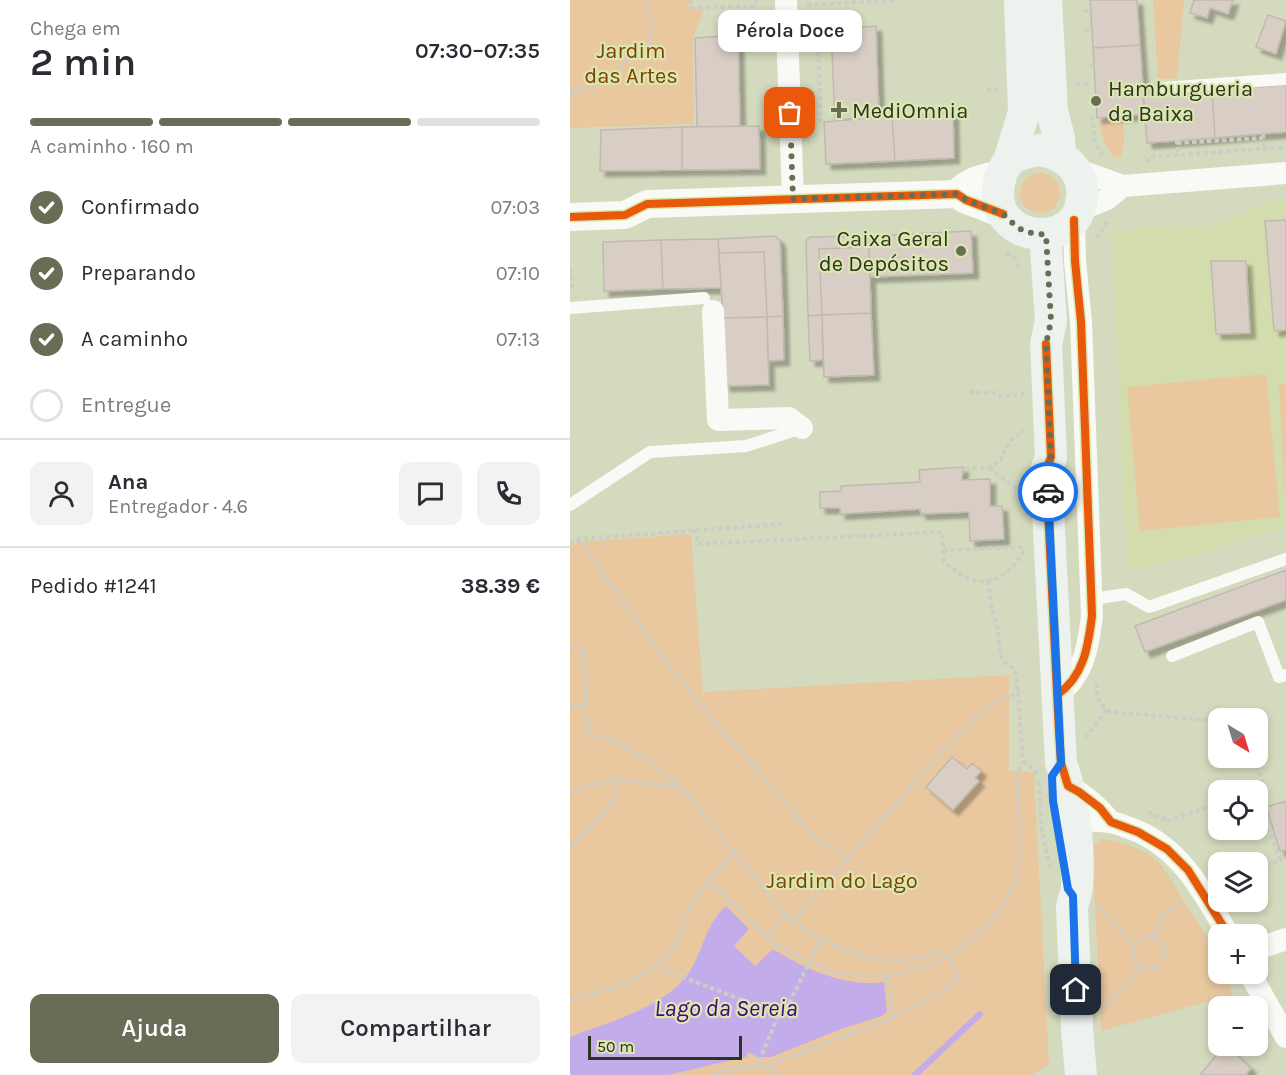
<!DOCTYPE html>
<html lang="pt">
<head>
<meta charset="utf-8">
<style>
  body { margin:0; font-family:Karla,sans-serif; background:#f2f2f3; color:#2b2b33; height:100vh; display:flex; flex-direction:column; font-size:22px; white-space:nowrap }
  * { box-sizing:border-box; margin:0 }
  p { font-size:20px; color:#7c7c81 }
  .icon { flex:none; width:33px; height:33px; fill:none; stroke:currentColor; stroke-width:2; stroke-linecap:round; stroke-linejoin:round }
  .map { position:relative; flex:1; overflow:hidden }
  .panel { display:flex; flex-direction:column; background:#fff; width:570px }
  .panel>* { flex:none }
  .needle { width:39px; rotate:142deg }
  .buttons { position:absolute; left:638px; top:708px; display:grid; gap:12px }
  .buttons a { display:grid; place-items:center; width:60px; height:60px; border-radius:12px; background:#fff; box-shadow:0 3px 9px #0003; font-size:30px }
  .scale { position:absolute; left:18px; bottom:15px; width:154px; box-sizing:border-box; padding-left:6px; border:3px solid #2e331d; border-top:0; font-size:16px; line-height:21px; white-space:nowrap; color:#2e331d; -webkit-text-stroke:4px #dbe7b0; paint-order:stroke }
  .pin { position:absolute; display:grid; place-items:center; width:51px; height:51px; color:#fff; margin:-26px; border-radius:12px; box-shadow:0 3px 9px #0006 }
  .courier { position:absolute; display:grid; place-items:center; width:60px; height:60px; margin:-30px; border:4px solid #1a73e8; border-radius:50%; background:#fff; color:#222; box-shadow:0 2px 8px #0007 }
  .bubble { position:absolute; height:42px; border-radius:12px; background:#fff; box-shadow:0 3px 9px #0003; font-size:20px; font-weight:600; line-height:42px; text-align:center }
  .headline em { font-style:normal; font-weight:600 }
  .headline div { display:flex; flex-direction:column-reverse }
  .headline { display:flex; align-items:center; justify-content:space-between; height:102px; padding:0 30px }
  h1 { font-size:39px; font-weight:600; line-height:45px }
  .bar { display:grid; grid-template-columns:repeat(4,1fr); gap:9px 6px; align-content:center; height:72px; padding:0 30px }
  .bar i { height:8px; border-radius:4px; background:#e1e1e2 }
  .bar .current { background:#686d55 }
  .bar p { grid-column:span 4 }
  .line { display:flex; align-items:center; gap:15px; padding:0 30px; border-top:2px solid #e1e1e2 }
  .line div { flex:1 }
  .round { display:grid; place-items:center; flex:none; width:63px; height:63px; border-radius:12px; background:#f2f2f3 }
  ol { padding:0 30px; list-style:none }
  li { display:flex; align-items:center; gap:18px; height:66px }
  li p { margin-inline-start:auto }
  li .icon { padding:6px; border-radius:50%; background:#686d55; color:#fff; stroke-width:4 }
  li:last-child { color:#7c7c81 }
  li i { width:33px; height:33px; border:3px solid #e1e1e2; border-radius:50% }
  .cta { display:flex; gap:12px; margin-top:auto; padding:12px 30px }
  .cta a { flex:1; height:69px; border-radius:12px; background:#686d55; color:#fff; font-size:24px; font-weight:600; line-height:69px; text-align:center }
  .cta a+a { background:#f2f2f3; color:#2b2b33 }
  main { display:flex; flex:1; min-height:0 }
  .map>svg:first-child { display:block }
</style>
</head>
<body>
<main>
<section class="panel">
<div class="headline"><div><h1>2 min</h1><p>Chega em</p></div><em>07:30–07:35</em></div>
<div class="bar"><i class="current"></i><i class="current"></i><i class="current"></i><i></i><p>A caminho · 160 m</p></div>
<ol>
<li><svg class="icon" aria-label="check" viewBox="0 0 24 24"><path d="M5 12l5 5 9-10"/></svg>Confirmado<p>07:03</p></li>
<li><svg class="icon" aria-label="check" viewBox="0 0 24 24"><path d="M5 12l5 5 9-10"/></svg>Preparando<p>07:10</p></li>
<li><svg class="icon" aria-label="check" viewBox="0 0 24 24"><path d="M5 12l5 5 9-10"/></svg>A caminho<p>07:13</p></li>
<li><i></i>Entregue</li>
</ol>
<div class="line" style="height:108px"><a class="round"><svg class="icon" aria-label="person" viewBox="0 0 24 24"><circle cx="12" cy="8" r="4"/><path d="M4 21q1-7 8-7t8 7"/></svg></a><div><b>Ana</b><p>Entregador · 4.6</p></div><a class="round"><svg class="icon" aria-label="chat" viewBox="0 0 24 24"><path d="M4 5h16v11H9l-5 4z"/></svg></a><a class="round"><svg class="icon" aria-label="phone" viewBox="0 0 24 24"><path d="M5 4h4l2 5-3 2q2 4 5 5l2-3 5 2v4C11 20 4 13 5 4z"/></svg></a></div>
<div class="line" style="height:78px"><div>Pedido #1241</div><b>38.39 €</b></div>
<div class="cta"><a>Ajuda</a><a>Compartilhar</a></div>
</section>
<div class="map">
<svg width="716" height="1075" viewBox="0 0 716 1075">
  <defs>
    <filter id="shadow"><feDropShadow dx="5.5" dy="5.5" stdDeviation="1.5" flood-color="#0004"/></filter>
  </defs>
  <rect width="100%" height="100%" fill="#d4dabd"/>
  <path fill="#d2dcac" d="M716,199V527L591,564L557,569L542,231L608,225L633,231L697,202Z"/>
  <path fill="#e9c8a0" d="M0,0H119L120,10H133L123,38L124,124L0,128Z
    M583,0H614L607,78L588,79Z
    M553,119L554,141L551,157H544C534,145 532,135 529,121Z
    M450 193a20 20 0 1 1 40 0a20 20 0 1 1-40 0Z
    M696,374L710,517L570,531L557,387Z
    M709,384H716L715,498Z
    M121,534L133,692L439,675V771L464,772L479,1064L462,1075H0V547L8,542Z
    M532,839C553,841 578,850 592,866L648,954V974H656L662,995L531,1031L522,846Z"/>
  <path fill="#c2acea" d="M156,906L179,929L164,946L185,966L203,949C237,970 274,987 314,982L317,1012L312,1016L274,1028L201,1057H187L178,1052L176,1057L98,1075H0V1037C36,1023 95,1007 118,974C133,953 135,924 156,906Z"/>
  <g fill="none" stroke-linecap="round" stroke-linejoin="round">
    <path stroke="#c2acea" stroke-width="6" d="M345,1075L410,1014"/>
  </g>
  <path fill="#d8cec5" stroke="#c1b9af" stroke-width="1.5" filter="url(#shadow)" d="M520,0H567L570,45L523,48Z
    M624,0H663L658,14L640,8L637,18L620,13Z
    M698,15L716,21L706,54L686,47Z
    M306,26L309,117L265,120L261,30Z
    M168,35L170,126L127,127L125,38Z
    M570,45L575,114L527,118L523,48Z
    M716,85V132L645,138L642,90Z
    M642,90L645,138L577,143L573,96Z
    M383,113L384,158L325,161L322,116Z
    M322,116L325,161L256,164L254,122Z
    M189,126L190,169L112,170V127Z
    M112,127V170L30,171L31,130Z
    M716,220V330L704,331L695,221Z
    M401,231L403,273L300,277L299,236Z
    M205,236L210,241L213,316L197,317L194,252L149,253L148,239Z
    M299,236V247L249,249L252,315L238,316L236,241L240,237Z
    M148,239L151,288L93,289L91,240Z
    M91,240L93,289L34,291L33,242Z
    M299,247L301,313L252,315L249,249Z
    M194,252L197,317L153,318L149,253Z
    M641,261H676L680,333L646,334Z
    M301,313L304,375L254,377L252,315Z
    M252,315L253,360L240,361L238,316Z
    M213,316L214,360L198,361L197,317Z
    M197,317L199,385L155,386L153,318Z
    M393,467L392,480L420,479V506H432L434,539L400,541L399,512L351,514L350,509L270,514V508H250V492L271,491V486L350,482L349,470Z
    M716,570V600L575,652L565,626Z
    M382,757L397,769L402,763L411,771L405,778L409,781L383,810L356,787Z
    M716,801V850L710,851L696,807Z
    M654,1046H657L681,1068L676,1075H630Z"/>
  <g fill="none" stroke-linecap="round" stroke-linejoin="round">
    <path stroke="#cccdc5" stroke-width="4" stroke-dasharray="4.5 3" stroke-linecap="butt" d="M121,0V8L186,6V0
      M237,5L329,0
      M514,11H520
      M515,31L522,30
      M238,47L248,46L251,121H240
      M520,66H524
      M506,84H521
      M0,90V103
      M417,90L430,89
      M1,95L6,90L41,82L52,64L72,51L79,44L83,27L77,0
      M522,102L526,101
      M522,116L525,144L533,156
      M693,134L694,149
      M607,140L608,155
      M607,143L693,138
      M576,162L580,157L716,147
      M527,238L537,222
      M436,253L445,259L450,270
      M0,269L2,292
      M399,392L426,393L431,396L454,394
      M395,468H419L431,460L434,450L444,437L454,431
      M419,468L451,492
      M125,529L128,544L372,532L374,561C404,590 431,589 454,551
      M8,539L97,663L144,721L248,840L278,857
      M0,544L8,539L214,524
      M373,550L456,547
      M418,581L422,610L427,626L431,656L435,663L445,669L448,693
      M0,650H14L17,734L44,741L77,759L115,792L207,904L227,925L264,946L302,959L325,961L348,959L368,951L378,957L391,980L317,1021L304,1024L292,1030L196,1066L185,1069L172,1067L140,1075
      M527,683C526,697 529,704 540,712L648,721
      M0,706L16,705
      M516,738L536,710
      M684,758L694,788L687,791
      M453,761L468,774
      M469,782L471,827L480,866
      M687,792L710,860L687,868
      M0,794L23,784L47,779L110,788
      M578,812L596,820
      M597,821L648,804
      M0,847L41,805L47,779
      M139,882L208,946L258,971L296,976L326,975L369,962L378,957L412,930L434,905L446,879L450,844L447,774L453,761L448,693L425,702L408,715L373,750L223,921
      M528,909H531L564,946
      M197,936L216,914
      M563 953a16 16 0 1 1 32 0a16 16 0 1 1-32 0Z
      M582,937L595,913L613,900
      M84,966L209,1014L215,1012L251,938
      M317,976L323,1017
      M0,999C38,990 77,982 102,949C112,936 113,920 121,906C132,888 149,867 166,853
      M532,1012L543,998L572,968
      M196,1066L210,1075
      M186,1068L209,1014"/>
    <path stroke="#f9f9f5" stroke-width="12" d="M592,88L716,79
      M0,308L134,298
      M0,505L80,452L176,446L232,428
      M522,599L556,594L579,607L716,559
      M602,656L688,622L709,677L716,675"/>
    <path stroke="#f9f9f5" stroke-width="22" d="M216,0L223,199
      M506,169L553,186L716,173
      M510,210L537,199L553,186
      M143,311L148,420L219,418L232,428
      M487,695C514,676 518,647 522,616L511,322L505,261L504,220
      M498,786C515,795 529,807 541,822
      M502,810C520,825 519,819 540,822C548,823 559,828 567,831C612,850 634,894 658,934
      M687,949L716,939
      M680,974L716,1037"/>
    <path stroke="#f9f9f5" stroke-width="28" d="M387,194C398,180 415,177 432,174
      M0,217L55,215L77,204L387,194L396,200L433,214"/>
    <path stroke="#eef2ef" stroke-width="32" d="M476,0L482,111L489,138L490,156
      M469,150C494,154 515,170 512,198C511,206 509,214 504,220C485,241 448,238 433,214C424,200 428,173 439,161C446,154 459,152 469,150Z
      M439,161L454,112L450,0
      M475,235L481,321L476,344L481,457L476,471L491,763C504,798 510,848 507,885C507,893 503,900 502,908L507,1029L511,1075"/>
    <g stroke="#dbe7b0" stroke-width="11">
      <path id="cycleway" d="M0,217L55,215L77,204L387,194L396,200L433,214
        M476,344L481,457L476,471L489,733L491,763L498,786L509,792L530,808L541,822L568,832L597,849L618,870L658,934
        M487,695C514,676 518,647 522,616L511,322L505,261L504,220"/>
    </g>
    <use href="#cycleway" stroke="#e8590c" stroke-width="8"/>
  </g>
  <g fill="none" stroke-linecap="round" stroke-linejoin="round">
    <path stroke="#686d55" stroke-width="6" stroke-dasharray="0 10.8" d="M220,113L223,199L387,194L396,200L433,214L447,227L456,232L476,235L481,321L476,344L481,457L476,471L478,492"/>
    <path stroke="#1a73e8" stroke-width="8" d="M478,492L491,763L482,776L483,801L498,889L503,896L506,990"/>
  </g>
  <g fill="#686d55" stroke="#dbe7b0" stroke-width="2">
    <circle cx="526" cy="101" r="6"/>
    <path d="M266 101h6v6h6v6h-6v6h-6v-6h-6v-6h6z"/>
    <circle cx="391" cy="251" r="6"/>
  </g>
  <g text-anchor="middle" stroke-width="4.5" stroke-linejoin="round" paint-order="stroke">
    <g font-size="22" fill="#7d4200" stroke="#dbe7b0">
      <text x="61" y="58">Jardim<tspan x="61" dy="25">das Artes</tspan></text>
      <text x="272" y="888">Jardim do Lago</text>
    </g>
    <g font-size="22" fill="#2e331d" stroke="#dbe7b0" text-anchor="start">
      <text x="538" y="96">Hamburgueria<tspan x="538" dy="25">da Baixa</tspan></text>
      <text x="282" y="118">MediOmnia</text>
      <text x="379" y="246" text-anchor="end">Caixa Geral<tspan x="379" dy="25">de Depósitos</tspan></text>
    </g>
    <g font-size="24" font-style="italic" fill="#460582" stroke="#dbe7b0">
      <text x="156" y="1016">Lago da Sereia</text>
    </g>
  </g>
</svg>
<div class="buttons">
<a><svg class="needle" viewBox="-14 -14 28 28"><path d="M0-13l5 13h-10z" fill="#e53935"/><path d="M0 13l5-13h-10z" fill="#7c7c81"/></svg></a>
<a><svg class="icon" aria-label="locate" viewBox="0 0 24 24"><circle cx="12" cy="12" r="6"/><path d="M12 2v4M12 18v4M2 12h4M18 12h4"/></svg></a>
<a><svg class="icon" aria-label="layers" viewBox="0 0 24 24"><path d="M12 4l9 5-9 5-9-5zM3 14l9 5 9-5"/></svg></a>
<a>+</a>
<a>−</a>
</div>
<div class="scale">50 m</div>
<div class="pin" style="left:220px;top:113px;background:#ea580c"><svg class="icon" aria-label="bag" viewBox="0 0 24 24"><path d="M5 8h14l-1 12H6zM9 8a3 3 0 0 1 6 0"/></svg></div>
<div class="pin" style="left:506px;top:990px;background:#1f2937"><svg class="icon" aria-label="home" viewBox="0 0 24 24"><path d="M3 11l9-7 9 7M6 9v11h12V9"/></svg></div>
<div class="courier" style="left:478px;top:492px"><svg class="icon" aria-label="car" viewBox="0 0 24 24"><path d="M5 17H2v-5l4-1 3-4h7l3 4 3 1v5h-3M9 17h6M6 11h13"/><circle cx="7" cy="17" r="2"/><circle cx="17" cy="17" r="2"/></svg></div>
<div class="bubble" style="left:148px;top:10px;width:144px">Pérola Doce</div>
</div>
</main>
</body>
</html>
